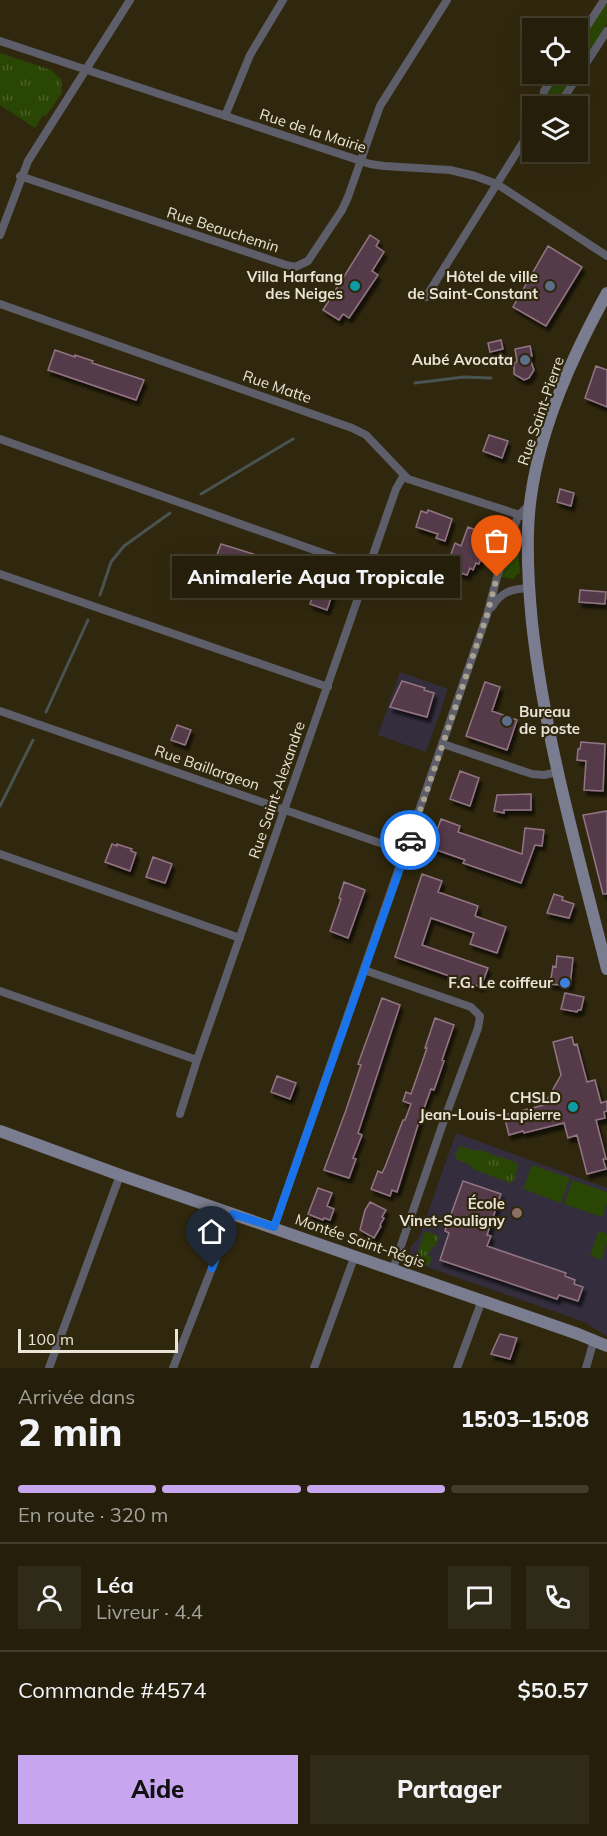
<!DOCTYPE html>
<html lang="fr">
<head>
<meta charset="utf-8">
<style>
  body { margin:0; font-family:Mulish,sans-serif; background:#302b18; color:#f1f3f6; height:100vh; display:flex; flex-direction:column; font-size:22px; white-space:nowrap }
  * { box-sizing:border-box; margin:0 }
  p { font-size:20px; color:#a3a29c }
  .icon { flex:none; width:33px; height:33px; fill:none; stroke:currentColor; stroke-width:2; stroke-linecap:round; stroke-linejoin:round }
  .map { position:relative; height:1368px; overflow:hidden }
  .sheet { display:flex; flex-direction:column; background:#241e0a; flex:1 }
  .sheet>* { flex:none }
  .tools { position:absolute; left:522px; top:18px; display:grid; gap:12px }
  .tools a { display:grid; place-items:center; width:66px; height:66px; border-radius:0px; background:#241e0a; box-shadow:0 6px 24px #0002,0 0 0 2px #413c2b; font-size:30px }
  .scale { position:absolute; left:18px; bottom:15px; width:160px; box-sizing:border-box; padding-left:6px; border:3px solid #e9e4d5; border-top:0; font-size:16px; line-height:21px; white-space:nowrap; color:#e9e4d5; -webkit-text-stroke:4px #30280e; paint-order:stroke }
  .pin { position:absolute; display:grid; place-items:center; width:51px; height:51px; color:#fff; margin:-62px -26px; border-radius:50% 50% 50% 0; rotate:-45deg; box-shadow:0 0 6px #0007 }
  .pin .icon { rotate:45deg }
  .courier { position:absolute; display:grid; place-items:center; width:60px; height:60px; margin:-30px; border:4px solid #1a73e8; border-radius:50%; background:#fff; color:#222; box-shadow:0 2px 8px #0007 }
  .bubble { position:absolute; height:42px; border-radius:0px; background:#241e0a; box-shadow:0 6px 24px #0002,0 0 0 2px #413c2b; font-size:20px; font-weight:800; line-height:42px; text-align:center }
  .headline em { font-style:normal; font-weight:800 }
  .headline div { display:flex; flex-direction:column-reverse }
  .headline { display:flex; align-items:center; justify-content:space-between; height:102px; padding:0 18px }
  h1 { font-size:39px; font-weight:800; line-height:45px }
  .bar { display:grid; grid-template-columns:repeat(4,1fr); gap:9px 6px; align-content:center; height:72px; padding:0 18px }
  .bar i { height:8px; border-radius:4px; background:#413c2b }
  .bar .active { background:#c8a6ef }
  .bar p { grid-column:span 4 }
  .line { display:flex; align-items:center; gap:15px; padding:0 18px; border-top:2px solid #413c2b }
  .line div { flex:1 }
  .round { display:grid; place-items:center; flex:none; width:63px; height:63px; border-radius:0px; background:#302b18 }
  .cta { display:flex; gap:12px; margin-top:auto; padding:12px 18px }
  .cta a { flex:1; height:69px; border-radius:0px; background:#c8a6ef; color:#111; font-size:24px; font-weight:800; line-height:69px; text-align:center }
  .cta a+a { background:#302b18; color:#f1f3f6 }
  .map>svg:first-child { display:block }
</style>
</head>
<body>
<div class="map">
<svg width="607" height="1368" viewBox="0 0 607 1368">
  <defs>
    <pattern id="park-tufts" width="24" height="20" patternUnits="userSpaceOnUse" patternTransform="scale(1.5)"><rect width="24" height="20" fill="#2a4605"/><path d="M3 7l-1-3M5 7V3M7 7l1-3M15 17l-1-3M17 17v-4M19 17l1-3" fill="none" stroke="#496129"/></pattern>
    <filter id="shadow"><feDropShadow dx="3" dy="5" stdDeviation="1.5" flood-color="#0009"/></filter>
  </defs>
  <rect width="100%" height="100%" fill="#30280e"/>
  <path fill="#332d3d" d="M400,672L448,689L426,752L378,735Z
    M456,1133L607,1188V1336L584,1322L416,1263L409,1257L411,1246L419,1238Z"/>
  <path fill="#2a4605" d="M607,5V24L578,70V46L603,7Z
    M560,74H575L560,98L555,100L549,98L548,92Z
    M517,537L520,574H517L514,579L501,577L515,538Z
    M532,1165L570,1178L561,1203L523,1189Z
    M573,1180L607,1192V1204L602,1217L564,1204Z
    M599,1231L607,1234V1244L601,1260L590,1255Z"/>
  <path fill="url(#park-tufts)" d="M0,53L51,70L61,79L62,93L46,116L43,115L35,128L0,105Z
    M462,1146L474,1151L480,1150L517,1163L518,1167L514,1181L510,1183L473,1169L470,1165L456,1159L455,1157L458,1148Z
    M425,1231L439,1236L435,1247H432L428,1256L432,1257L429,1266L415,1261Z"/>
  <g fill="none" stroke-linecap="round" stroke-linejoin="round">
    <path stroke="#495351" stroke-width="3" d="M415,383L464,377L491,378
      M201,494L293,439
      M100,595L111,562L124,546L170,513
      M46,712L88,620
      M0,806L33,740"/>
  </g>
  <path fill="#553b49" stroke="#927584" stroke-width="1.5" filter="url(#shadow)" d="M370,235L379,241L376,246L384,252L372,271L378,275L349,318L343,314L339,320L323,310Z
    M548,246L582,267L546,326L513,307Z
    M501,340L503,349L490,352L488,343Z
    M530,346L532,356H529L534,370L529,378L524,380L514,374V364L517,361L515,349Z
    M55,350L75,357V355L93,361L92,363L144,380L136,400L48,370Z
    M596,366L607,370V407L585,398Z
    M489,435L508,441L502,458L483,451Z
    M560,489L574,493L571,506L557,502Z
    M428,510L452,519L445,541L436,538L438,534L416,527L421,511L427,513Z
    M468,527L489,535L479,564L476,563L473,570L470,568L467,575L446,568L455,543L461,546Z
    M221,544L279,562L272,582L214,563Z
    M319,577L336,583L327,610L310,604Z
    M580,590L606,592L605,604L579,602Z
    M402,681L425,688L424,690L434,693L427,717L390,707Z
    M485,682L500,687L492,711L517,720L507,750L466,736Z
    M177,725L191,730L185,745L171,740Z
    M581,742L605,744L603,791L584,790L586,761L577,760L578,749H580Z
    M460,771L479,778L470,806L450,799Z
    M531,794V810H504V813L494,811L497,795Z
    M607,811V894H603L583,815Z
    M441,819L460,826L458,832L522,854L525,828L544,830L542,846L535,845L521,883L463,863L465,860L431,848Z
    M112,844L117,846V844L132,849L131,851L136,853L130,871L105,862Z
    M153,857L172,864L165,883L146,877Z
    M422,874L442,881L438,892L478,906L475,916L506,927L497,953L470,944L474,933L431,918L422,945L488,968L481,987L395,957Z
    M344,882L365,890L348,938L330,931L341,899L339,898Z
    M554,894L563,897L562,900L574,904L569,918L547,913Z
    M557,956L573,958L570,986L550,984L553,966L556,967Z
    M565,993L584,997L581,1010H578L577,1012L561,1009Z
    M382,998L400,1005L358,1133L362,1135L353,1158L356,1159L349,1178L324,1170L346,1110L361,1065L358,1064Z
    M435,1018L454,1025L442,1060L444,1061L434,1090L431,1089L418,1125L397,1192L392,1190L390,1196L371,1189L378,1171L382,1173L385,1167L403,1120H405L411,1104L403,1101L406,1092L411,1094L427,1048H425Z
    M572,1037L574,1045L577,1044L587,1082L595,1080L601,1103L607,1101V1111L604,1112L605,1118L596,1120L606,1159H603L606,1169L587,1174L577,1135L568,1138L564,1123L524,1133L523,1131L509,1135L504,1115L544,1105L561,1075L553,1042Z
    M277,1076L296,1083L290,1099L271,1092Z
    M463,1181L501,1194L487,1235L491,1236L487,1246L566,1273L565,1276L575,1280L574,1284L583,1287L578,1301L559,1295L557,1299L440,1260L449,1233L445,1231Z
    M318,1188L332,1193L327,1206L334,1209L330,1220L324,1218L323,1220L308,1214Z
    M370,1202L386,1210L382,1217L384,1218L380,1225L381,1226L374,1238L360,1230L365,1210Z
    M500,1334L517,1338L510,1359L491,1354Z"/>
  <g fill="none" stroke-linecap="round" stroke-linejoin="round">
    <path stroke="#5d5e6a" stroke-width="8" d="M578,40L604,0
      M0,41L370,164L384,166L450,170L475,176L497,184L607,256
      M543,106L544,91L555,74
      M551,106L563,99L607,31
      M225,116L250,55L283,0
      M20,176L286,265L295,267L308,261L342,210L348,197L380,106L447,0
      M0,235L28,161L130,0
      M426,297L532,128
      M0,304L352,428L366,435L408,479L523,516
      M0,439L368,569
      M0,574L328,687
      M492,607C501,592 511,589 529,588
      M0,711L406,852
      M443,744L532,774L544,775L558,772
      M0,854L240,938
      M364,970L471,1007L480,1016L478,1028L443,1123L393,1269
      M0,991L197,1060
      M180,1114L197,1060L396,489L404,475
      M274,1227L487,615L497,577L518,516L530,504
      M49,1368L120,1175
      M173,1368L233,1214
      M314,1368L355,1255
      M457,1368L482,1300
      M586,1368L594,1340"/>
    <path stroke="#7a7c8f" stroke-width="12" d="M607,293C573,355 541,425 531,496C525,537 528,582 532,623C545,740 578,854 607,969
      M0,1131L120,1175L578,1334L607,1346"/>
  </g>
  <g fill="none" stroke-linecap="round" stroke-linejoin="round">
    <path stroke="#a8a28f" stroke-width="6" stroke-dasharray="0 10.8" d="M410,840L487,615L497,577"/>
    <path stroke="#1a73e8" stroke-width="8" d="M212,1268L233,1214L274,1227L410,840"/>
  </g>
  <g fill="#0f9aa8" stroke="#30280e" stroke-width="2">
    <circle cx="355" cy="286" r="6"/>
    <circle cx="573" cy="1107" r="6"/>
  </g>
  <g fill="#5c6f8a" stroke="#30280e" stroke-width="2">
    <circle cx="550" cy="286" r="6"/>
    <circle cx="525" cy="360" r="6"/>
    <circle cx="507" cy="721" r="6"/>
  </g>
  <circle fill="#3f7fe0" stroke="#30280e" stroke-width="2" cx="565" cy="983" r="6"/>
  <circle fill="#8d6e63" stroke="#30280e" stroke-width="2" cx="517" cy="1213" r="6"/>
  <g text-anchor="middle" stroke-width="4.5" stroke-linejoin="round" paint-order="stroke">
    <g font-size="15" fill="#e9e4d5" stroke="#30280e">
      <text transform="translate(313 131) rotate(18)" y="5">Rue de la Mairie</text>
      <text transform="translate(223 230) rotate(18)" y="5">Rue Beauchemin</text>
      <text transform="translate(277 387) rotate(19)" y="5">Rue Matte</text>
      <text transform="translate(541 411) rotate(-71)" y="5">Rue Saint-Pierre</text>
      <text transform="translate(207 768) rotate(19)" y="5">Rue Baillargeon</text>
      <text transform="translate(277 790) rotate(-71)" y="5">Rue Saint-Alexandre</text>
      <text transform="translate(360 1241) rotate(19)" y="5">Montée Saint-Régis</text>
    </g>
    <g font-size="15" font-weight="bold" fill="#e9e4d5" stroke="#30280e" text-anchor="end">
      <text x="343" y="282">Villa Harfang<tspan x="343" dy="17">des Neiges</tspan></text>
      <text x="538" y="282">Hôtel de ville<tspan x="538" dy="17">de Saint-Constant</tspan></text>
      <text x="513" y="365">Aubé Avocata</text>
      <text x="519" y="717" text-anchor="start">Bureau<tspan x="519" dy="17">de poste</tspan></text>
      <text x="553" y="988">F.G. Le coiffeur</text>
      <text x="561" y="1103">CHSLD<tspan x="561" dy="17">Jean-Louis-Lapierre</tspan></text>
      <text x="505" y="1209">École<tspan x="505" dy="17">Vinet-Souligny</tspan></text>
    </g>
  </g>
</svg>
<div class="tools">
<a><svg class="icon" aria-label="locate" viewBox="0 0 24 24"><circle cx="12" cy="12" r="6"/><path d="M12 2v4M12 18v4M2 12h4M18 12h4"/></svg></a>
<a><svg class="icon" aria-label="layers" viewBox="0 0 24 24"><path d="M12 4l9 5-9 5-9-5zM3 14l9 5 9-5"/></svg></a>
</div>
<div class="scale">100 m</div>
<div class="pin" style="left:497px;top:577px;background:#ea580c"><svg class="icon" aria-label="bag" viewBox="0 0 24 24"><path d="M5 8h14l-1 12H6zM9 8a3 3 0 0 1 6 0"/></svg></div>
<div class="pin" style="left:212px;top:1268px;background:#1f2937"><svg class="icon" aria-label="home" viewBox="0 0 24 24"><path d="M3 11l9-7 9 7M6 9v11h12V9"/></svg></div>
<div class="courier" style="left:410px;top:840px"><svg class="icon" aria-label="car" viewBox="0 0 24 24"><path d="M5 17H2v-5l4-1 3-4h7l3 4 3 1v5h-3M9 17h6M6 11h13"/><circle cx="7" cy="17" r="2"/><circle cx="17" cy="17" r="2"/></svg></div>
<div class="bubble" style="left:172px;top:556px;width:288px">Animalerie Aqua Tropicale</div>
</div>
<section class="sheet">
<div class="headline"><div><h1>2 min</h1><p>Arrivée dans</p></div><em>15:03–15:08</em></div>
<div class="bar"><i class="active"></i><i class="active"></i><i class="active"></i><i></i><p>En route · 320 m</p></div>
<div class="line" style="height:108px"><a class="round"><svg class="icon" aria-label="person" viewBox="0 0 24 24"><circle cx="12" cy="8" r="4"/><path d="M4 21q1-7 8-7t8 7"/></svg></a><div><b>Léa</b><p>Livreur · 4.4</p></div><a class="round"><svg class="icon" aria-label="chat" viewBox="0 0 24 24"><path d="M4 5h16v11H9l-5 4z"/></svg></a><a class="round"><svg class="icon" aria-label="phone" viewBox="0 0 24 24"><path d="M5 4h4l2 5-3 2q2 4 5 5l2-3 5 2v4C11 20 4 13 5 4z"/></svg></a></div>
<div class="line" style="height:78px"><div>Commande #4574</div><b>$50.57</b></div>
<div class="cta"><a>Aide</a><a>Partager</a></div>
</section>
</body>
</html>
